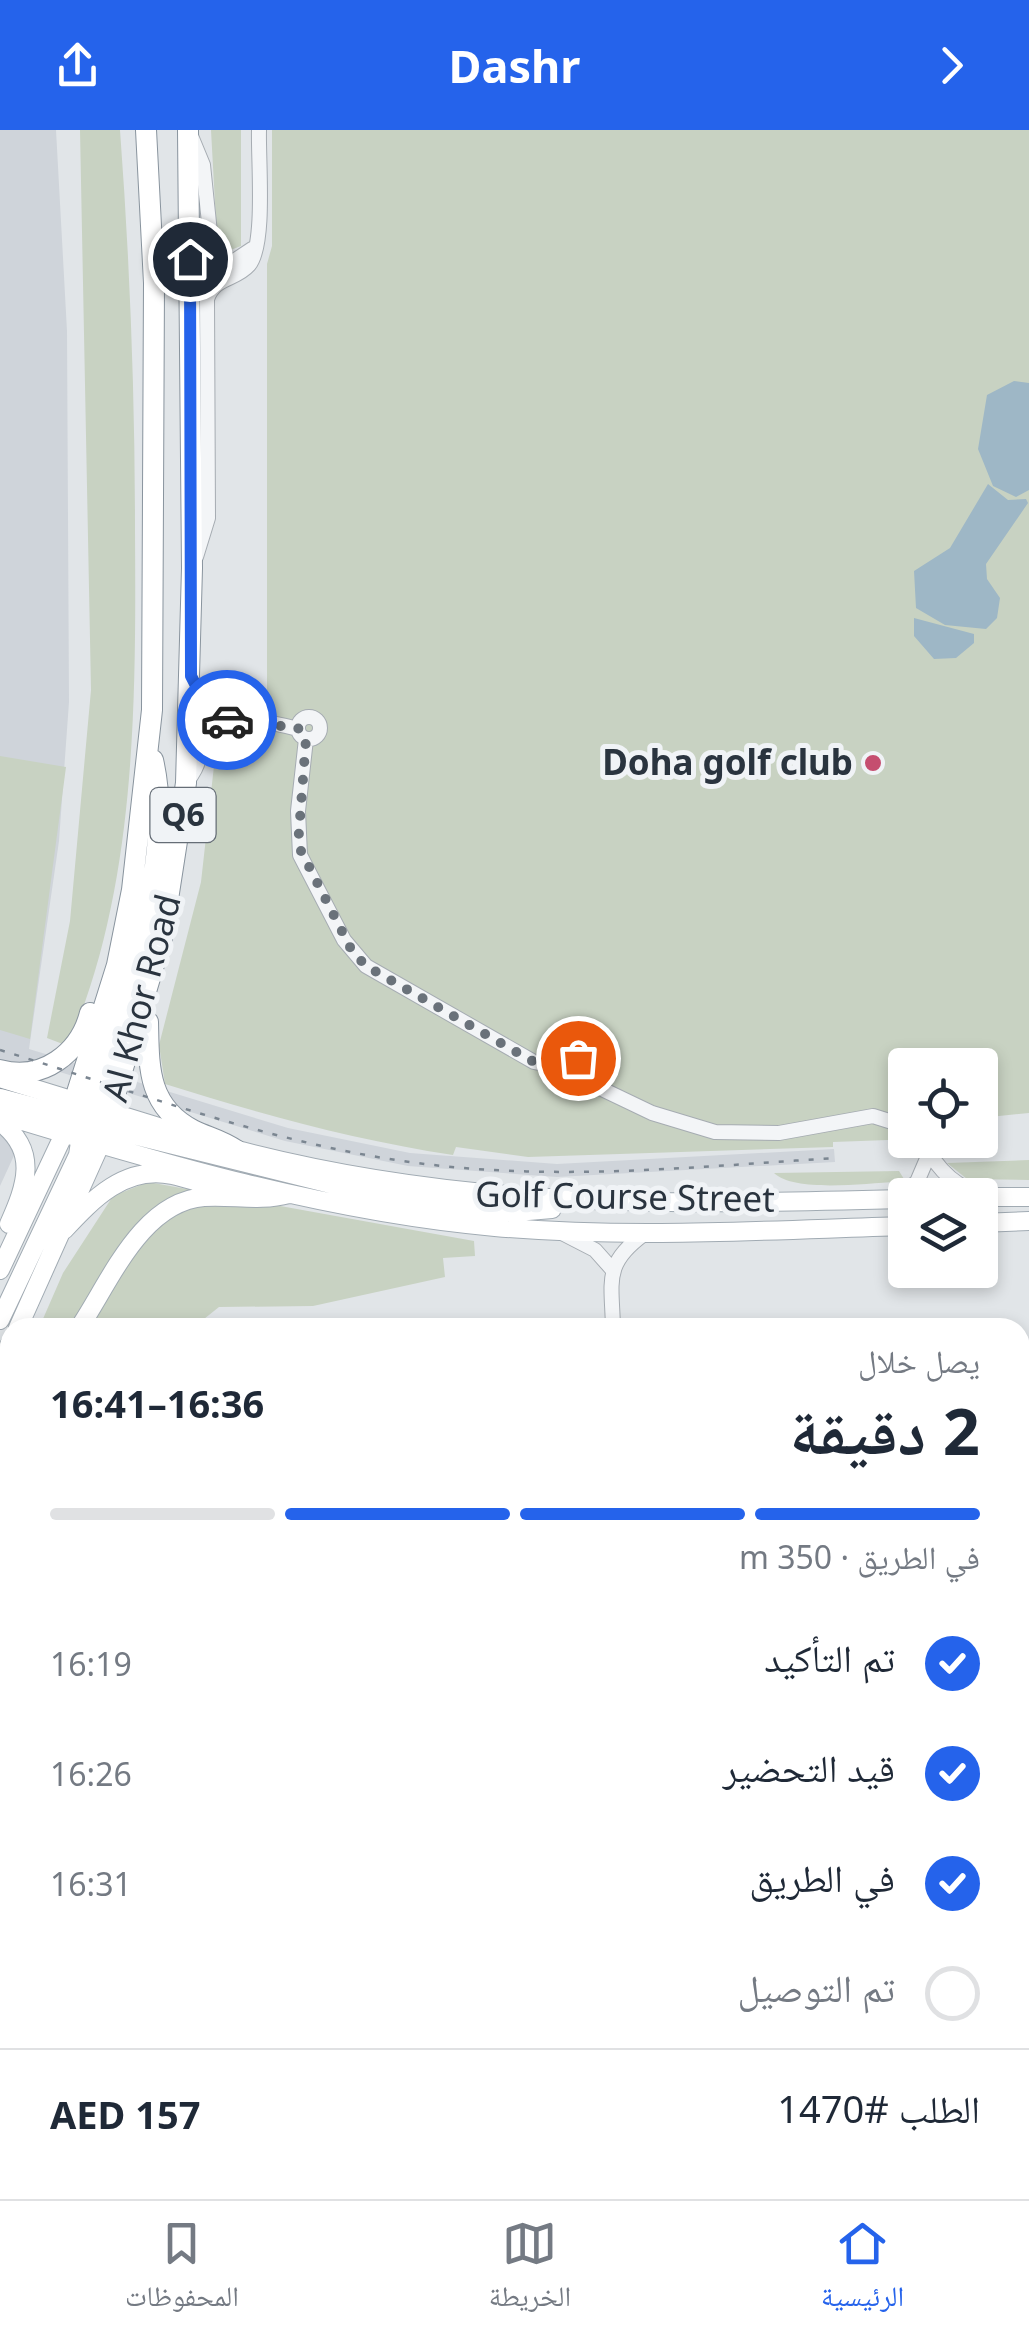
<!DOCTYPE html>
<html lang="ar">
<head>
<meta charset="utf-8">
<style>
  body { margin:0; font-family:"Noto Sans","Noto Naskh Arabic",sans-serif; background:#f6f6f7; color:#1f2937; direction:rtl; height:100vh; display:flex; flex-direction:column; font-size:38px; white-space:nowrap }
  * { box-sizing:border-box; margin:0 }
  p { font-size:32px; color:#747a83 }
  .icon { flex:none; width:55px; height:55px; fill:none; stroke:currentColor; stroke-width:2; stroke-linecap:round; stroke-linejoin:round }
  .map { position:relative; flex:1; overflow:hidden; direction:ltr }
  .sheet { position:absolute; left:0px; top:1188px; width:1030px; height:882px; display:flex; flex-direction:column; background:#fff; border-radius:30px 30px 0 0; box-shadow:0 5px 15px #0003; direction:rtl }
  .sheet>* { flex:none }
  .fabs { position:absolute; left:888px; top:918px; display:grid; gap:20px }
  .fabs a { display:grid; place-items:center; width:110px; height:110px; border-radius:10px; background:#fff; box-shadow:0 5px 15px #0003; font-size:50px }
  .pin { position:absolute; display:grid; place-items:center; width:85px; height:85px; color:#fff; margin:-42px; border:5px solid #fff; border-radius:50%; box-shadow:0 2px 10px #0007 }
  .courier { position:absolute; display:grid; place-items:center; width:100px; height:100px; margin:-50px; border:8px solid #2563eb; border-radius:50%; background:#fff; color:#222; box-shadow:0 2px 12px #0007 }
  .overview em { font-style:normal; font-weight:700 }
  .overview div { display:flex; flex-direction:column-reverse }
  .overview { display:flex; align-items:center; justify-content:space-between; height:170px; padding:0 50px }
  h1 { font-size:65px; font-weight:700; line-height:75px }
  .bar { display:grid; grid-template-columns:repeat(4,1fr); gap:15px 10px; align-content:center; height:120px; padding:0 50px }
  .bar i { height:12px; border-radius:8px; background:#e0e1e3 }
  .bar .current { background:#2563eb }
  .bar p { grid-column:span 4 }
  .line { display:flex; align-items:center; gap:25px; padding:0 50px; border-top:2px solid #e0e1e3 }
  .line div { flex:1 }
  ol { padding:0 50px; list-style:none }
  li { display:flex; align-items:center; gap:30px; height:110px }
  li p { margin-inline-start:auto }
  li .icon { padding:10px; border-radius:50%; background:#2563eb; color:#fff; stroke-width:4 }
  li:last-child { color:#747a83 }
  li i { width:55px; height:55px; border:5px solid #e0e1e3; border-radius:50% }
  header { display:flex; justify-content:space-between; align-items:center; height:130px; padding:0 50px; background:#2563eb; color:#fff; font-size:45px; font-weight:700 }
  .tabs { display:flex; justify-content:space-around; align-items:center; height:140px; border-top:2px solid #e0e1e3; background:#fff; font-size:28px; color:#747a83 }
  .tabs a { display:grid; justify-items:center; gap:5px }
  .tabs .current { color:#2563eb }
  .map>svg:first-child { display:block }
</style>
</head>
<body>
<header><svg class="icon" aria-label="forward" viewBox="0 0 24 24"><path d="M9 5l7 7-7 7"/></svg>Dashr<svg class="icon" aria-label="share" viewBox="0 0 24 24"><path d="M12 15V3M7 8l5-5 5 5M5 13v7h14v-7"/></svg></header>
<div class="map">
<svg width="1029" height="2069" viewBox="0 0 1029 2069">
  <rect width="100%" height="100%" fill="#e1e5e8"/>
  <path fill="#cfd4da" d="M0,0H56L67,201L69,572L59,711L29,919L288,998L410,1023L557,1034L834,1019L835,1032L557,1047L408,1036L285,1011L27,932L14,1017L17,1019L0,1056Z"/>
  <path fill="#c8d2c2" d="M80,0H120C130,134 135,267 135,401C136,571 137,757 68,916L47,908L70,791L91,560Z
    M211,0H241V116L228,121L217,110Z
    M272,0H1029V983L980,988V935H905V1000L889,995L888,1010L833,1012V1017L528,1027L456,1017L453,1025C354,1010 260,984 165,954L159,915L201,752L216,618C225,597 247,601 267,600V134L272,116Z
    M0,626L66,637L30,909L0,900Z
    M1029,1030V1050L967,1049L947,1033Z
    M899,1041L904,1049L896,1052C866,1053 795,1063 774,1043Z
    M148,1052L474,1111L475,1126L443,1128L445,1147L313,1176L219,1177L194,1197L39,1198L63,1143L113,1066Z
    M648,2060H727L730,2069H665Z"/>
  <path fill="#9eb7c6" d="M1014,251L1029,253V360L1016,367L993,356L978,319L987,265Z
    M988,354L1008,370L1026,369L1028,373L986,434L987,449L1000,468L997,488L986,499L945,495L916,478L914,441L950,418Z
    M914,488L974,504V513L956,528L934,529L914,506Z
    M1029,1897V2053L1020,2057V1901Z
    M799,2060H1016L1002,2069H792Z"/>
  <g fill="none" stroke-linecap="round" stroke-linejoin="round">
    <g stroke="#a6acb2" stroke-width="16">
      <path id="minor" d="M191,6L203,35L212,122L231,133L252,119
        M196,427L208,388L207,169C215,146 235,151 249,135C266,115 258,29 259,0
        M192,549L205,573L231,592
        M298 598a11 11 0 1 1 22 0a11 11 0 1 1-22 0Z
        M306,609L298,681L300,725L344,810L366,836L534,932L568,939
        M187,651C199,638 199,623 208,609C225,580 272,592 298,599
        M568 939a11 11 0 1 1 22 0a11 11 0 1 1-22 0Z
        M583,950L652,983L715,1002L779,1003L873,986L905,996
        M922,1010C936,1038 956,1060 987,1065
        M894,1068L917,1052L929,1024
        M560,1102L595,1120L611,1138
        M613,1198C612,1151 603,1134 644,1104
        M1020,1490L1029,1486
        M0,1697L10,1679
        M1020,1733L1029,1750
        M0,1738L10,1744
        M1020,1773L1025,1784
        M79,2060L80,2069
        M501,2060L509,2069
        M236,2069L238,2060
        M371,2069L374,2060"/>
    </g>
    <g stroke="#a1abb3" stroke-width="20">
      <path id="major" d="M0,948L201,1010
        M0,984C160,1033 327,1082 495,1097C632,1109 769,1100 905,1096
        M0,992C39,1021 26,1056 9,1094
        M93,995L371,1064L505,1083L552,1079
        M226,1017C459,1080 667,1075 905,1069
        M980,1067H1029
        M980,1093L1029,1091
        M64,1100C93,1069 125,1035 172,1045C191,1049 208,1056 227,1059
        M0,1140L64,1004
        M0,1190L78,1025L82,999
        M18,1198L100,1015
        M79,1198C110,1152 141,1072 204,1067C234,1065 259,1072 289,1064
        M0,1235L10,1214
        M0,1310L10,1296"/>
    </g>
    <g stroke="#89949e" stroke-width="22">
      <path id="highway" d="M148,892C149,936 147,976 193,1000C207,1007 222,1010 236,1020
        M0,940C42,952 80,923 90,883
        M0,969L80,990
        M64,1004L117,835L132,760L152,580L154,153L146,0
        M100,1015L162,808L186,653L192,438L188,0
        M100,1015C80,975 117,901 128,859C146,787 170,703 153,630"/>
    </g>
    <use href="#minor" stroke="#f3f5f7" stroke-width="14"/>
    <use href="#major" stroke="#fff" stroke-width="18"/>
    <use href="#highway" stroke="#fff" stroke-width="20"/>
    <path stroke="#7b8691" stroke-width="2.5" stroke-dasharray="5 10" stroke-linecap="butt" d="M0,920C134,961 270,1013 410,1032C551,1052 693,1037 835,1028"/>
  </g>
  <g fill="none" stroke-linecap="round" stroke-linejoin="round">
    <path stroke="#6a727a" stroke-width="10" stroke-dasharray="0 18" d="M227,590L298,598L306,609L298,715L352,821L366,836L534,932L568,939L578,928"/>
    <path stroke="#2563eb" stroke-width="12" d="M190,129L191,546L205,573L227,590"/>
  </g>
  <circle fill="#c54e6f" stroke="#f0f3f6" stroke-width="4" cx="873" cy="633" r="10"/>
  <g text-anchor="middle" stroke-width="10" stroke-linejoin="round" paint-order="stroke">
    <rect fill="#f0f3f6" stroke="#656d76" stroke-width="2.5" x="150.5" y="658" width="65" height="54" rx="8"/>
    <g font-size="32" font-weight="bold" fill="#2a343f">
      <text x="183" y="696">Q6</text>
    </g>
    <g font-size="35" font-weight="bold" fill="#2a343f" stroke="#f0f3f6" text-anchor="end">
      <text x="853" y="645">Doha golf club</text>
    </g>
    <g font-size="35" fill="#2a343f" stroke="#f0f3f6">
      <text transform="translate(142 868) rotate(-75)" y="12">Al Khor Road</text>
      <text transform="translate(625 1067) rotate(1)" y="12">Golf Course Street</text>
    </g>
  </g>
</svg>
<div class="fabs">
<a><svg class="icon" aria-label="locate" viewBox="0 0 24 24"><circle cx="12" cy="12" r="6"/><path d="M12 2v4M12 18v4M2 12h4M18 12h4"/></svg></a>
<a><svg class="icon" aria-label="layers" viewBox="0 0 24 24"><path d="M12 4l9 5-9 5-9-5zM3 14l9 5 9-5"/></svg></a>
</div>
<div class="pin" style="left:578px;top:928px;background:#ea580c"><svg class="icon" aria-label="bag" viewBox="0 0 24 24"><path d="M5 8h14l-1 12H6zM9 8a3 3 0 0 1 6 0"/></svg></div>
<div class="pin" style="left:190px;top:129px;background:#1f2937"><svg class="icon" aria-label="home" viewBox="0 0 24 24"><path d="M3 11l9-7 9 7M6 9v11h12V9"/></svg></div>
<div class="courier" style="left:227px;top:590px"><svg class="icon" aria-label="car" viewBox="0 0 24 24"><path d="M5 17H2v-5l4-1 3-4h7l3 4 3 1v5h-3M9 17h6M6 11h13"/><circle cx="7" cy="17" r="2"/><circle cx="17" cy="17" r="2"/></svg></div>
<section class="sheet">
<div class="overview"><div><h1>2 دقيقة</h1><p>يصل خلال</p></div><em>16:36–16:41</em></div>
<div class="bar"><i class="current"></i><i class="current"></i><i class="current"></i><i></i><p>في الطريق · 350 m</p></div>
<ol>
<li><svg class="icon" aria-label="check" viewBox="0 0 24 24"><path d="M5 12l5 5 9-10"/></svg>تم التأكيد<p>16:19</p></li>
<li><svg class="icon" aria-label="check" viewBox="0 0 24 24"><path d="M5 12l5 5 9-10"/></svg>قيد التحضير<p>16:26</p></li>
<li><svg class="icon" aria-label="check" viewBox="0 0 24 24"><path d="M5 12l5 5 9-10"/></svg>في الطريق<p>16:31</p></li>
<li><i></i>تم التوصيل</li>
</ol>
<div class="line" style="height:130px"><div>الطلب #1470</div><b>AED 157</b></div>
</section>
</div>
<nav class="tabs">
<a class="current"><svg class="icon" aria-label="home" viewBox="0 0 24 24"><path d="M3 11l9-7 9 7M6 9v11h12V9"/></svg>الرئيسية</a>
<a><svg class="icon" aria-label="map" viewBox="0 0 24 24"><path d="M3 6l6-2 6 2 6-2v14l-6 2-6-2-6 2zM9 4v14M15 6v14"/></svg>الخريطة</a>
<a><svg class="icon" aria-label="saved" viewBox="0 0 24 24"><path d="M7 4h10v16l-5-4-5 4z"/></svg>المحفوظات</a>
</nav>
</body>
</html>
